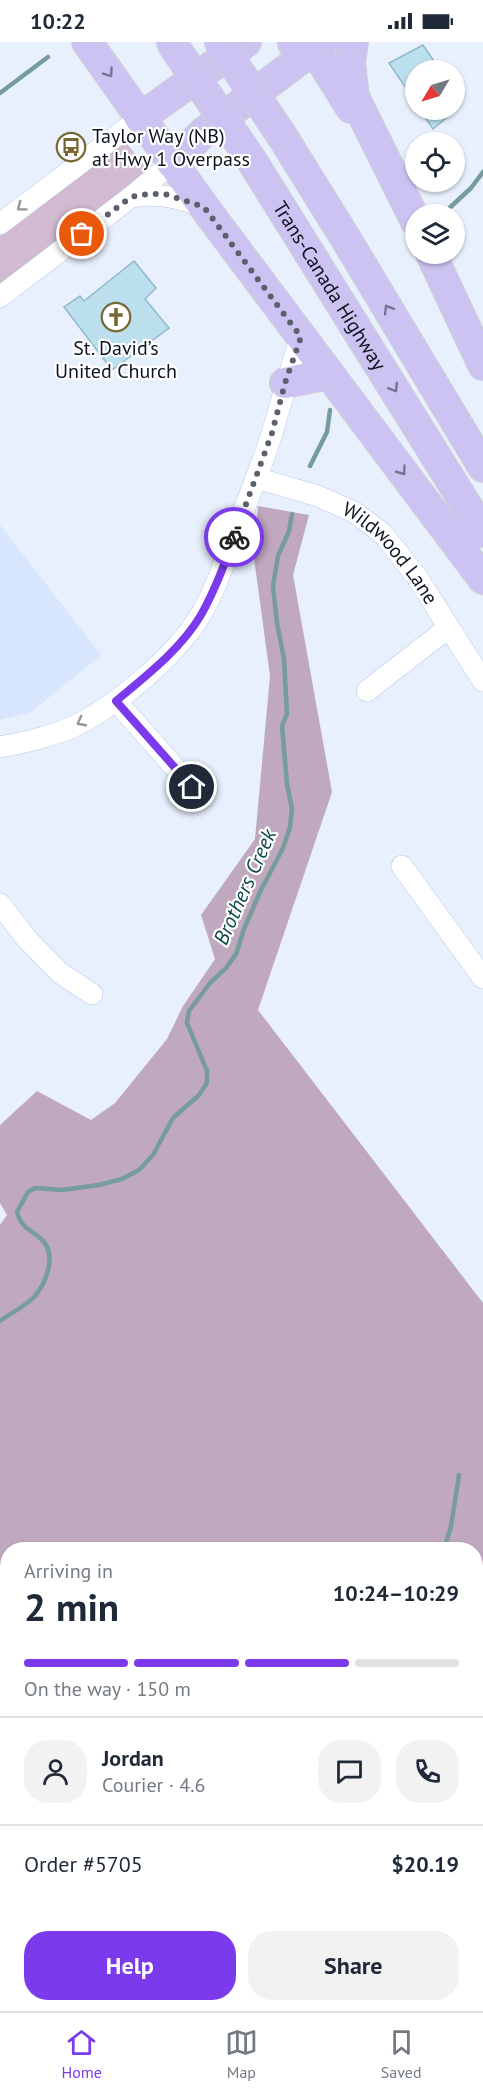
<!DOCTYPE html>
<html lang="en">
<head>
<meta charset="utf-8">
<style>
  body { margin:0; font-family:"PT Sans",sans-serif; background:#f2f2f3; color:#1f2937; height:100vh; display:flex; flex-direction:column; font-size:22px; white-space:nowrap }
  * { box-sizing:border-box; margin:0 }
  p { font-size:20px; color:#747a83 }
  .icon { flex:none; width:33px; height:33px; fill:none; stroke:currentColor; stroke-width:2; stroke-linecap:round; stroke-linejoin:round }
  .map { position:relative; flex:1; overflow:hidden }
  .panel { position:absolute; left:0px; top:1500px; width:483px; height:470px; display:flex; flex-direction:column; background:#fff; border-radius:24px 24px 0 0; box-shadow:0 2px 4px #0004 }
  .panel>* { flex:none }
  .needle { width:39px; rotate:232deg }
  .fabs { position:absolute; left:405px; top:18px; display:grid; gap:12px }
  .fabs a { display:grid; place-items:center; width:60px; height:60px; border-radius:50%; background:#fff; box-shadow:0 2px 4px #0004; font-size:30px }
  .pin { position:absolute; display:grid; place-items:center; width:51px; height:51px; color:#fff; margin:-26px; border:3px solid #fff; border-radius:50%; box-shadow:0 2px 6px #0007 }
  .courier { position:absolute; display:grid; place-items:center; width:60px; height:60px; margin:-30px; border:4px solid #7c3aed; border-radius:50%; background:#fff; color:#222; box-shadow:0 2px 8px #0007 }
  .overview em { font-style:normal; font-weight:700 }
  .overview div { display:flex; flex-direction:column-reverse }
  .overview { display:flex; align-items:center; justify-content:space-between; height:102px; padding:0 24px }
  h1 { font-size:39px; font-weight:700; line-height:45px }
  .bar { display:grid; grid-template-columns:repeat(4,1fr); gap:9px 6px; align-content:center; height:72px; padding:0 24px }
  .bar i { height:8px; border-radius:4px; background:#e0e1e3 }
  .bar .current { background:#7c3aed }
  .bar p { grid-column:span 4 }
  .line { display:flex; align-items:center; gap:15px; padding:0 24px; border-top:2px solid #e0e1e3 }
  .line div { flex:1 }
  .round { display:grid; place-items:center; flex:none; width:63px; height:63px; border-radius:24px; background:#f2f2f3 }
  .button { display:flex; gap:12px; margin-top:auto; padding:12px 24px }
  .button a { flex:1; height:69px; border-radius:24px; background:#7c3aed; color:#fff; font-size:24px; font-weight:700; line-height:69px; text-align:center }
  .button a+a { background:#f2f2f3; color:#1f2937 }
  .status { display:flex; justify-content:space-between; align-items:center; height:42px; padding:0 30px; background:#fff; direction:ltr }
  .status svg { height:16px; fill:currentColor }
  .menu { display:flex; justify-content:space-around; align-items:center; height:84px; border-top:2px solid #e0e1e3; background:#fff; font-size:16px; color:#747a83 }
  .menu a { display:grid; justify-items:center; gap:3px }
  .menu .current { color:#7c3aed }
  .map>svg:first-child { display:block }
</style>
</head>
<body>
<div class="status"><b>10:22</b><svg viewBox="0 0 49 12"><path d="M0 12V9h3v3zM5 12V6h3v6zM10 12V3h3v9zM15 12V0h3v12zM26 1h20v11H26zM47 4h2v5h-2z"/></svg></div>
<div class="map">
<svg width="483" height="1969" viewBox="0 0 483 1969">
  <rect width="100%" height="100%" fill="#e8f0fd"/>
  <path fill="#d7e5fd" d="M0,483L101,613L31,670L0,678Z"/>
  <path fill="#d2bad0" d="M124,98L147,127V132L0,245V192Z
    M7,1653L8,1962H274L271,1969H0V1655Z"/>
  <path fill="#c0a8be" d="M258,464L309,473L293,533L332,750L258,968L483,1261V1646L476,1665V1508H8L7,1653L0,1655V1183L7,1173L0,1161V1083L37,1049L91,1078L115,1061L167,997L183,964L215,917L201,873L255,797L270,634L254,516Z
    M274,1962H463L455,1969H271Z"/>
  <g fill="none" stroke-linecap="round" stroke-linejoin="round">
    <path stroke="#769c9b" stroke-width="4.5" d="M0,51L48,15
      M443,172L471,146L483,130
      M310,424L327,390L330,368
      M0,1279C11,1271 24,1265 34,1255C46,1242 56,1215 44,1200C33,1187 22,1189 17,1170L28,1150L35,1146L62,1148L99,1143L122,1137L139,1128L153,1113L173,1076L199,1053L207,1041V1029L187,981L189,969L210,941L226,926L236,912L244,887L260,850L283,806L290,785L292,767L287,742L282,684L287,672L284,617L277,581L273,544L278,514L289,489L292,472
      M444,1508L451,1484L459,1433
      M330,1969L331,1962"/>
  </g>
  <path fill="#bcdfee" stroke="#91b8ca" stroke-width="1.5" d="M423,3L440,28H416V61L389,21Z
    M420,68H456L433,87Z
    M134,219L156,246L145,257L169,286L112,328L64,265L80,254L84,259Z"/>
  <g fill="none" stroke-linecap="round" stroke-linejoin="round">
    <g stroke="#b6c9e9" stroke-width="22">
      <g id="minor">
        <path d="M131,155C158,150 179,156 204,165"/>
        <path d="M0,182L140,76"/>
        <path d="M0,255L131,155L172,121"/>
        <path id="s1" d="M256,436L318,454L354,470L383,492L417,535L483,639"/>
        <path d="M367,649L448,586"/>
        <path d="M116,659L192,745"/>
        <path d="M0,705C26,700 55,694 79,682C121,660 175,614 200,574C217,546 226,515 237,486C249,454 262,423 272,391C282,359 290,327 301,295"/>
        <path d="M402,824L483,936"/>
        <path d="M0,862L26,896L60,931L92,952"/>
        <path d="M476,1762L483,1772"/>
        <path d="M0,1776L8,1777"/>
      </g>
    </g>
    <g stroke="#cfd0d2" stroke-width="32">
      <g id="highway">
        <path d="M87,0L204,165L483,537"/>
        <path d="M353,0L350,21L354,55L416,180"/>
        <path d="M293,1L312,9L324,23L351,66"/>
        <path d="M140,76L246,0"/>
        <path d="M282,94L346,197L483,425"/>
        <path id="s2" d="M252,119L483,490"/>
        <path d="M172,121L204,90L323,0"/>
        <path d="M431,212L483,323"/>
        <path d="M285,341L328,332"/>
      </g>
    </g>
    <use href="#minor" stroke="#fff" stroke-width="21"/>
    <use href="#highway" stroke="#ccc3f2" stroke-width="30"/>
    <g stroke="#cfd0d2" stroke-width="32" stroke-linecap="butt">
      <path id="highway-bridge" d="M171,0L252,119
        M219,0L282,94"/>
    </g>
    <use href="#highway-bridge" stroke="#ccc3f2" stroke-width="30"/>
  </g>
  <defs><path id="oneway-chevron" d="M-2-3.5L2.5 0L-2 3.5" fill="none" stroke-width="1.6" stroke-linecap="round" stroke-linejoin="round" transform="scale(1.5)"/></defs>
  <g stroke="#767493">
    <use href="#oneway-chevron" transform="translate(109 31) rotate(55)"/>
    <use href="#oneway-chevron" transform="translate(388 267) rotate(-121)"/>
    <use href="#oneway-chevron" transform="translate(394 346) rotate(58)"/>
    <use href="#oneway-chevron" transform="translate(402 429) rotate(53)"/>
  </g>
  <g stroke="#92959a">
    <use href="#oneway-chevron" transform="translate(21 165) rotate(143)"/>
    <use href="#oneway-chevron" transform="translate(81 680) rotate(152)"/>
  </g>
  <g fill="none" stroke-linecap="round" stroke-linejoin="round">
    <path stroke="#5a616d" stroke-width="6" stroke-dasharray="0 10.8" d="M82,192L131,155L147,152H165L204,165L301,295L285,341L272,391L234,495"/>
    <path stroke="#7c3aed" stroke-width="8" d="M192,745L116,659C146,634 181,607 201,573C215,548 225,522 234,495"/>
  </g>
  <defs>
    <g id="bus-ring" transform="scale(1.5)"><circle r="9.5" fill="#fff" stroke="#776735" stroke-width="1.5"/><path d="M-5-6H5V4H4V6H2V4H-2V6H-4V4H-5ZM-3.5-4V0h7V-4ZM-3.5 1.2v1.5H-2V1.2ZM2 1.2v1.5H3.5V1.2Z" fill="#776735"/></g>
    <g id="church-ring" transform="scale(1.5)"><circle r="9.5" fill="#fff" stroke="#776735" stroke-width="1.5"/><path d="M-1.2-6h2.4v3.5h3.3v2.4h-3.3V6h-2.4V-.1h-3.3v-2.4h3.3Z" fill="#776735"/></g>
  </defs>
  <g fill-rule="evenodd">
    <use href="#bus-ring" x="71" y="105"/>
    <use href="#church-ring" x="116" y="275"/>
  </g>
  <g text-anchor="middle" stroke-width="4.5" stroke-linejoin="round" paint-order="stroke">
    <g font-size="20" fill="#0d141f" stroke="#fff" text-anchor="start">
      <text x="92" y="101">Taylor Way (NB)<tspan x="92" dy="23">at Hwy 1 Overpass</tspan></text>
      <text x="116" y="313" text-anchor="middle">St. David’s<tspan x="116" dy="23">United Church</tspan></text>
    </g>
    <g font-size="20" fill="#0d141f" stroke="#fff">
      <text dy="7" stroke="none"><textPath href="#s2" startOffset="147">Trans-Canada Highway</textPath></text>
      <text dy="7" stroke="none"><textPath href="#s1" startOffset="159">Wildwood Lane</textPath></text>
    </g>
    <g font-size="21" font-style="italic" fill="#0c4847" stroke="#fff">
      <text transform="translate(245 845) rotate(-66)" y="7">Brothers Creek</text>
    </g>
  </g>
</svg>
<div class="fabs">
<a><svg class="needle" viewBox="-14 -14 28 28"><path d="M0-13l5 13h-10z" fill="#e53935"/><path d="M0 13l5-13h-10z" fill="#747a83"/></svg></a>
<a><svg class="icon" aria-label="locate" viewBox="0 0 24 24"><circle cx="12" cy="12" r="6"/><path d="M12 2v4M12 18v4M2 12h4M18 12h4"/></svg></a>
<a><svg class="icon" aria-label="layers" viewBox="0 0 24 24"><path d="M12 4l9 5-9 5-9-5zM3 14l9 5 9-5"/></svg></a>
</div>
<div class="pin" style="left:82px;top:192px;background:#ea580c"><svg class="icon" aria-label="bag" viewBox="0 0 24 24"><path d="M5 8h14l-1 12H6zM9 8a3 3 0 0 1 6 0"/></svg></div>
<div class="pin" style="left:192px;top:745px;background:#1f2937"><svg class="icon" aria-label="home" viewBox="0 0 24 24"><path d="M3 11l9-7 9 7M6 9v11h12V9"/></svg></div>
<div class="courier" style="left:234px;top:495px"><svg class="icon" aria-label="bike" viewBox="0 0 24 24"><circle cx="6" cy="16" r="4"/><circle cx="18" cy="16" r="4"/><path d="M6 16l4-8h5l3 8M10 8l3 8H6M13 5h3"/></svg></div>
<section class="panel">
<div class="overview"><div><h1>2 min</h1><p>Arriving in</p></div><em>10:24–10:29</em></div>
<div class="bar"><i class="current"></i><i class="current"></i><i class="current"></i><i></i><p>On the way · 150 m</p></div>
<div class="line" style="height:108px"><a class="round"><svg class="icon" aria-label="person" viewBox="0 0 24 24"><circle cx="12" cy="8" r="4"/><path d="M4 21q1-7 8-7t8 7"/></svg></a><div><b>Jordan</b><p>Courier · 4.6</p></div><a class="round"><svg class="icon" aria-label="chat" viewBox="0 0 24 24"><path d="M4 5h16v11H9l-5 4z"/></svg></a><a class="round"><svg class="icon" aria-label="phone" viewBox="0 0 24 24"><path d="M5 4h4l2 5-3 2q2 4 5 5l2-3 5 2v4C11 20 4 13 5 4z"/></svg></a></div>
<div class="line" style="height:78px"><div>Order #5705</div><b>$20.19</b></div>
<div class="button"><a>Help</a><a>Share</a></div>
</section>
</div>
<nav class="menu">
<a class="current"><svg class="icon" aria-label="home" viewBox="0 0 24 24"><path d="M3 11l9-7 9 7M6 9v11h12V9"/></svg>Home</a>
<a><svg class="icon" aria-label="map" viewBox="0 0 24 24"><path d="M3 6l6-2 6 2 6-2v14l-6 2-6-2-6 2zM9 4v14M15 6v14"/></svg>Map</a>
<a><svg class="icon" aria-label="saved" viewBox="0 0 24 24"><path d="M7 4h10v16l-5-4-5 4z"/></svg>Saved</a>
</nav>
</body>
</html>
